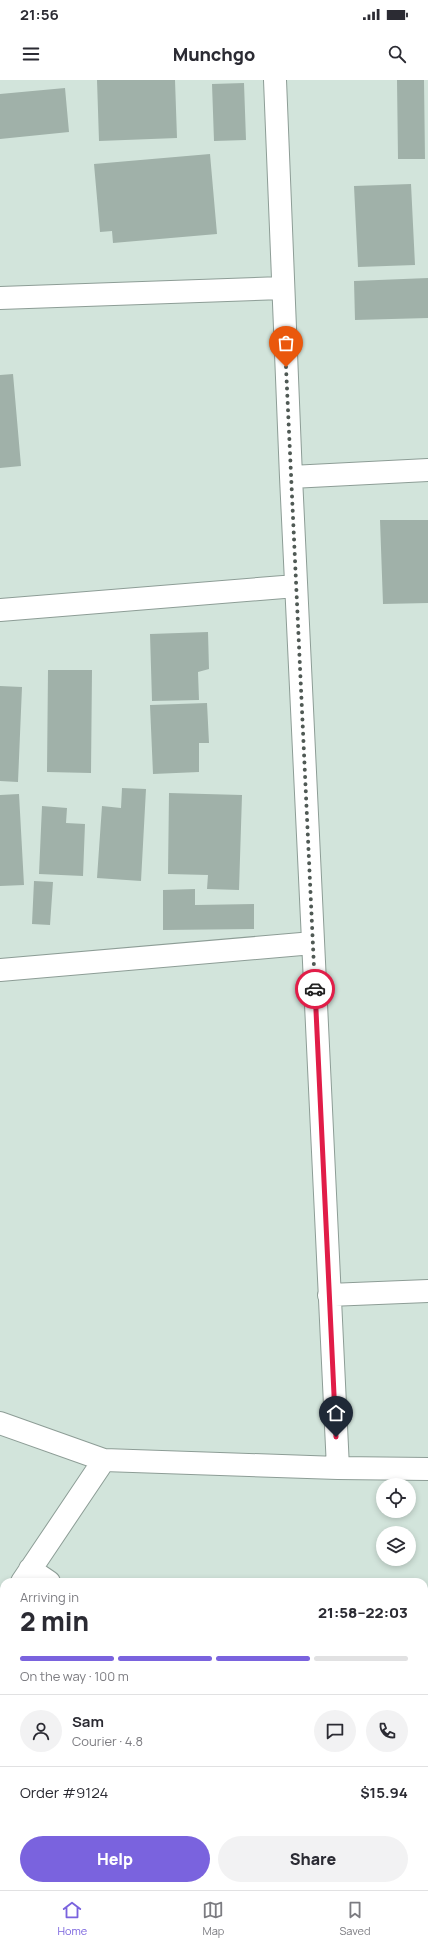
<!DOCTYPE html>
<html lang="en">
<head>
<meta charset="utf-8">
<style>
  body { margin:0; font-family:Manrope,sans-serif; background:#f2f2f3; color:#2b2b33; height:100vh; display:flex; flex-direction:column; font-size:15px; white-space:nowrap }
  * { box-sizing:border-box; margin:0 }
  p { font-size:13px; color:#7c7c81 }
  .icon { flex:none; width:22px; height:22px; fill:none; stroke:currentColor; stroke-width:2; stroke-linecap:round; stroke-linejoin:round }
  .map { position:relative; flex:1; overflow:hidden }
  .panel { position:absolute; left:0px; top:1498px; width:428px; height:312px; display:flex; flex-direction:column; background:#fff; border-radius:12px 12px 0 0; box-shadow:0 2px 6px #0003 }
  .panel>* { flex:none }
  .buttons { position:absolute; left:376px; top:1398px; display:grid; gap:8px }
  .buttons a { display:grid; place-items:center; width:40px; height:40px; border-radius:50%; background:#fff; box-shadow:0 2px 6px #0003; font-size:20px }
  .pin { position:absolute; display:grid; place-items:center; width:34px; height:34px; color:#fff; margin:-41px -17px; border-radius:50% 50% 50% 0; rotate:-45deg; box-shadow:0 0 4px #0007 }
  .pin .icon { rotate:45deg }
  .courier { position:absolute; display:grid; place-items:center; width:40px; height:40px; margin:-20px; border:3px solid #e11d48; border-radius:50%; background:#fff; color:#222; box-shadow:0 1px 5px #0007 }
  .summary em { font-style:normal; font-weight:800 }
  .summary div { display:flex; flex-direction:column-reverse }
  .summary { display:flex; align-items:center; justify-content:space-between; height:68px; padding:0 20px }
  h1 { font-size:26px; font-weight:800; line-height:30px }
  .bar { display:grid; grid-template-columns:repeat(4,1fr); gap:6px 4px; align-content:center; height:48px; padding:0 20px }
  .bar i { height:5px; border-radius:3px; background:#e1e1e2 }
  .bar .current { background:#7a63de }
  .bar p { grid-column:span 4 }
  .line { display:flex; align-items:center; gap:10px; padding:0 20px; border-top:1px solid #e1e1e2 }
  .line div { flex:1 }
  .round { display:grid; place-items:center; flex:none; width:42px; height:42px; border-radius:21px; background:#f2f2f3 }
  .primary-button { display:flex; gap:8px; margin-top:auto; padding:8px 20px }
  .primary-button a { flex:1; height:46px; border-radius:24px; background:#7a63de; color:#fff; font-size:16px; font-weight:800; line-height:46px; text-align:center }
  .primary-button a+a { background:#f2f2f3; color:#2b2b33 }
  .status { display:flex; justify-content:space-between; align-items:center; height:28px; padding:0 20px; background:#fff; direction:ltr }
  .status svg { height:11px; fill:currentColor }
  header { display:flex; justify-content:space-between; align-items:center; height:52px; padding:0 20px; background:#fff; font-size:18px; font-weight:800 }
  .tabs { display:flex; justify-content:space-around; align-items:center; height:56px; border-top:1px solid #e1e1e2; background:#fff; font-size:11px; color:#7c7c81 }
  .tabs a { display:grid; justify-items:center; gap:2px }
  .tabs .current { color:#7a63de }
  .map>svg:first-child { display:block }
</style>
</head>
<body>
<div class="status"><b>21:56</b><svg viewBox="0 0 49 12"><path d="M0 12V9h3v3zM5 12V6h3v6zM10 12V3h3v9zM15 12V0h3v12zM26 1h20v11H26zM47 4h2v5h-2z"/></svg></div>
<header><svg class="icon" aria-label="menu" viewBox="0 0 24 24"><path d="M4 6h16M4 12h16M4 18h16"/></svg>Munchgo<svg class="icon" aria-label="search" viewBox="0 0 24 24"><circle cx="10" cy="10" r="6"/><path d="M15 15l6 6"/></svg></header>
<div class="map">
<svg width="428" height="1810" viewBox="0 0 428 1810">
  <rect width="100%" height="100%" fill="#d2e4db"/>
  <path fill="#a0b1a9" d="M97,0H175L177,58L99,61Z
    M397,0H424L425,79H398Z
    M244,3L246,60L214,61L212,4Z
    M65,8L69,52L0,59V14Z
    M210,74L217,154L113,163L112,151L100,152L94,84Z
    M411,104L415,185L358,187L354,106Z
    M428,198V238L355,240L354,201Z
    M13,294L21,386L0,388V295Z
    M380,440H428V523L383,524Z
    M208,552L209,589L198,592L199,620L152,621L150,554Z
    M48,590H92L91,693L47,692Z
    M0,606L22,607L18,702L0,701Z
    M207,623L209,663H199V692L153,694L150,625Z
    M122,708L146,709L141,801L97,798L102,726L121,728Z
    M169,713L242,715L239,810L207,809L208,795L168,794Z
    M19,714L24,805L0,806V715Z
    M42,726L67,728L66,743L85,744L83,796L39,794Z
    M34,801L53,802L50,845L32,844Z
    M195,809V825L254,824V849L163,850V810Z"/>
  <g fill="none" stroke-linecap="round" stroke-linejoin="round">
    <g stroke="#8d9d96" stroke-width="24">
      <path id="minor" d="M275,0L291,397L338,1388
        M0,218L282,208
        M291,397L428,390
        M0,530L296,506
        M0,890L313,863
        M329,1215L428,1211
        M0,1343L104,1380L338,1388L428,1389
        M30,1489L49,1502
        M22,1502L104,1380
        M0,1537L4,1531
        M424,1758L428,1760"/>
    </g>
    <use href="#minor" stroke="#fff" stroke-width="22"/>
  </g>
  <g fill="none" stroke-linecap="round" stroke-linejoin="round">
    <path stroke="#4f5954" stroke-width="4" stroke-dasharray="0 7.2" d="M286,287L315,909"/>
    <path stroke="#e11d48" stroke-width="5" d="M315,909L336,1357"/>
  </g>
</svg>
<div class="buttons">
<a><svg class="icon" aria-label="locate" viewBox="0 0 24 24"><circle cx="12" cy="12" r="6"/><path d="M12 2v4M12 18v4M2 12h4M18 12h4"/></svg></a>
<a><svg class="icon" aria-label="layers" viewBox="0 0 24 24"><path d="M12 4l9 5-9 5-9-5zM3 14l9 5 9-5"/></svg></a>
</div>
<div class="pin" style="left:286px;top:287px;background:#ea580c"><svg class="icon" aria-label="bag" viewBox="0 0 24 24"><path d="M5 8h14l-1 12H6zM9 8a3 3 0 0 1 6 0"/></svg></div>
<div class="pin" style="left:336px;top:1357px;background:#1f2937"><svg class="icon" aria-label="home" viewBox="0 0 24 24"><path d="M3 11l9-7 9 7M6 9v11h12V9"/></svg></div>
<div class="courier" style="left:315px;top:909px"><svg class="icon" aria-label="car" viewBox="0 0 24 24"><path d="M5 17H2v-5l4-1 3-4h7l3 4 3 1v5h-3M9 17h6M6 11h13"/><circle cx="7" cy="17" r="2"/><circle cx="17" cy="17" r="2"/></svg></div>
<section class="panel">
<div class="summary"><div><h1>2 min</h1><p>Arriving in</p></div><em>21:58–22:03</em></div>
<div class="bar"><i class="current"></i><i class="current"></i><i class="current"></i><i></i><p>On the way · 100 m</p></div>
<div class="line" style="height:72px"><a class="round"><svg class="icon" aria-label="person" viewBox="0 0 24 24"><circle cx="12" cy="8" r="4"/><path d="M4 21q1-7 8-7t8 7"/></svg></a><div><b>Sam</b><p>Courier · 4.8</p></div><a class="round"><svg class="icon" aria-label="chat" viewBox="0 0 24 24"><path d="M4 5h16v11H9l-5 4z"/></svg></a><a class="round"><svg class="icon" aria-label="phone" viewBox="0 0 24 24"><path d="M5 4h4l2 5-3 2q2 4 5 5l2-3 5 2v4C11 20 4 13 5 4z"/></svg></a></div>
<div class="line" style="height:52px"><div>Order #9124</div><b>$15.94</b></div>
<div class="primary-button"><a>Help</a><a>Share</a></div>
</section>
</div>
<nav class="tabs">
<a class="current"><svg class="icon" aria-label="home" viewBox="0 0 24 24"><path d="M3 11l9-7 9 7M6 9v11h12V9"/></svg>Home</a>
<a><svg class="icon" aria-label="map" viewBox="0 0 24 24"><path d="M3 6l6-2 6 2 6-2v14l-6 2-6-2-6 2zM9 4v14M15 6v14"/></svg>Map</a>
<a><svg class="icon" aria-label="saved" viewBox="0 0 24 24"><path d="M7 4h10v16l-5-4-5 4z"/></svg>Saved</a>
</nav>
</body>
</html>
